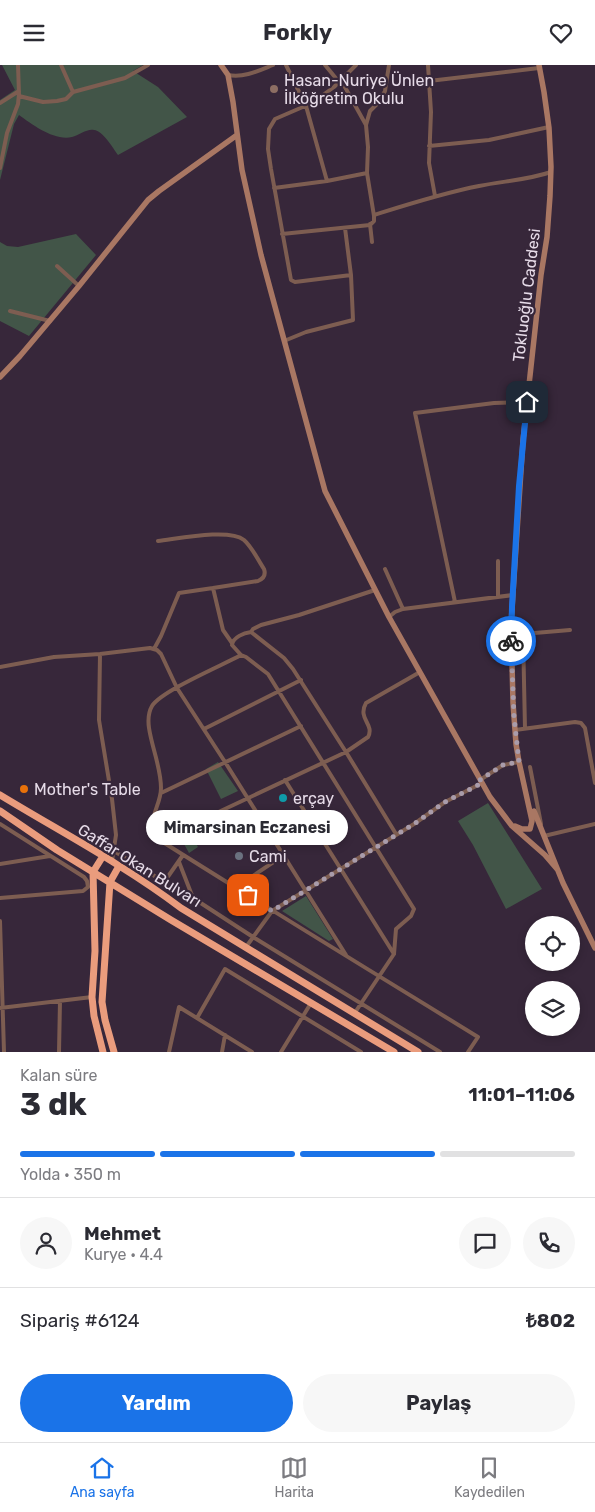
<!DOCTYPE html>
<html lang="tr">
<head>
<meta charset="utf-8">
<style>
  body { margin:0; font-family:Rubik,sans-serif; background:#f7f7f7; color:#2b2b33; height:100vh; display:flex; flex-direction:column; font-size:19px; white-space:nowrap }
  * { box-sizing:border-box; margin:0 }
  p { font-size:16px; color:#7c7c81 }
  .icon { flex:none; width:28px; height:28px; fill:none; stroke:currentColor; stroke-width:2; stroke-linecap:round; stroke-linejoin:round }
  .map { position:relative; height:987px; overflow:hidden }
  .drawer { display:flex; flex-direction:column; background:#fff; flex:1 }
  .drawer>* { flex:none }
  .controls { position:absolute; left:525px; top:851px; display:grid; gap:10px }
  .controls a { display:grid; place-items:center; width:55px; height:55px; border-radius:50%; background:#fff; box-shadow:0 2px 8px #0003; font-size:25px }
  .pin { position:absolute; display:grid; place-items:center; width:42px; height:42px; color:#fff; margin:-21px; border-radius:10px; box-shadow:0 2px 8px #0006 }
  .courier { position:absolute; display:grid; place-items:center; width:50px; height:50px; margin:-25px; border:4px solid #1a73e8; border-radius:50%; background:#fff; color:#222; box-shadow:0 1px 6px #0007 }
  .bubble { position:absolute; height:35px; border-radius:18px; background:#fff; box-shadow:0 2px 8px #0003; font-size:16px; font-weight:700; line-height:35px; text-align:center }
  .summary em { font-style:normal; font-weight:700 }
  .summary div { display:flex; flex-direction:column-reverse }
  .summary { display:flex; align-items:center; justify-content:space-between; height:85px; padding:0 20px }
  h1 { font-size:32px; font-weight:700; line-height:38px }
  .bar { display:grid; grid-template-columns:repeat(4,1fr); gap:8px 5px; align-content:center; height:60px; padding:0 20px }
  .bar i { height:6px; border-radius:4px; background:#e1e1e2 }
  .bar .active { background:#1a73e8 }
  .bar p { grid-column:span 4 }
  .line { display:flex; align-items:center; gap:12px; padding:0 20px; border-top:1px solid #e1e1e2 }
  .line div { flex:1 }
  .round { display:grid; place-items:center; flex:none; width:52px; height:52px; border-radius:26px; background:#f7f7f7 }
  .action { display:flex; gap:10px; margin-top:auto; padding:10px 20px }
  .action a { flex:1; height:58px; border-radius:30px; background:#1a73e8; color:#fff; font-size:20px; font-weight:700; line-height:58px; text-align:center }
  .action a+a { background:#f7f7f7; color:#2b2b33 }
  header { display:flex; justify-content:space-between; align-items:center; height:65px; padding:0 20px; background:#fff; font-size:22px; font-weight:700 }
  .menu { display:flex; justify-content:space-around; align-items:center; height:70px; border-top:1px solid #e1e1e2; background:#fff; font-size:14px; color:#7c7c81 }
  .menu a { display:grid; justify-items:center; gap:2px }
  .menu .active { color:#1a73e8 }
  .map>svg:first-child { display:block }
</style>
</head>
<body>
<header><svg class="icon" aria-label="menu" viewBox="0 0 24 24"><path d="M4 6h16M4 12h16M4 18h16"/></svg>Forkly<svg class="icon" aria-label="heart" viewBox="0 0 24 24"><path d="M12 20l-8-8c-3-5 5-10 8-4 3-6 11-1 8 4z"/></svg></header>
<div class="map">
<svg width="595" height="987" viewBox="0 0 595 987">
  <rect width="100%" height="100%" fill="#37273a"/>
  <path fill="#425548" d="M2,0H143L133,6L158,22L187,52L118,90C113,83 103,66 94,65C88,63 79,70 72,72C54,76 33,60 19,50L14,59L0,115V35L15,25Z
    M76,169L96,190L29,271L0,256V177L7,181L18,182Z
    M218,697L238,726L221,734L206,704Z
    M488,738L542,824L506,844L473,780L458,756Z
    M188,765L198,782L189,788L179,770Z
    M306,831L333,874L329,876L282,846Z"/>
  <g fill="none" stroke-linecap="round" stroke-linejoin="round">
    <path stroke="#7d5d51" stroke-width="4" d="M61,0L73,27
      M286,0L306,41L327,116
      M325,0L339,17
      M428,0L431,47L429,98L435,131
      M228,10C244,13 258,6 273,0
      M341,15L366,60
      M429,16L539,3
      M19,31L43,37L57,36L66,34L73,27L125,13L148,0
      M0,38L19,26
      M429,81L489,75L549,62
      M0,103L7,68L18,39L19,29L18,0
      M274,123L327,116L367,108
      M374,150C409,139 443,128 479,121C503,116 528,115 551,107
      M370,159L372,177
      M282,169L370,160L374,156V151L367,108L368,82L366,60L370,46L379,37L385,26L389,0
      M57,201L79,221
      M351,210L295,217L291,215L271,104L268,84L269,64L275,54L312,38L334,22L356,0
      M10,246L50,256
      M284,276L306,267L353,255L351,210L345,163
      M158,476C177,474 229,463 244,475C252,482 258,495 264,504C266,510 263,514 258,516L213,523
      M385,504L403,544
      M498,532V496
      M455,537L415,348L494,338L527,337
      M389,552L395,547L403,544L513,530
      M251,567L253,564L261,560L299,550L375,525
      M523,569L525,664
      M511,570L570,565
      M154,584L161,571L179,528L213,523L223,565L232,578
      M100,589L99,655L112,734L116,770L112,796
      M241,590L232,580C233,572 244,568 251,567L284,593L293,604L346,687L368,672C375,659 357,654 366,638L420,607
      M0,602L54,592L100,589L150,583L157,585L161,589L177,623L225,697L346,890
      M204,664L301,615
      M515,665L575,657L581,658L585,663L595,718
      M530,702L541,759
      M285,715L394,889
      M480,715L503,700L519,697
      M161,728L301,661
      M0,759L84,812L87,816L88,822L83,826L0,833
      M544,771L595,759
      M159,775L346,687L396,769
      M114,786L161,815L167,813L183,790
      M179,797L193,833L253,872L440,987
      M0,799L50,791
      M235,823L284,790
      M0,856L4,987
      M246,882L272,846L414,759L445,737L482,718
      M0,943L92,932
      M354,949L394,889L396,864L411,851L414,844L268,609L246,592L241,590C223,600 161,626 152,641C148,648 148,656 149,663C152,683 161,703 161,723C161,742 145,754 158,774C264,841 371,906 478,972L468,987
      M197,953L225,904L361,987
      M59,987L60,936
      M169,987L179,942L252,987
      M222,987L225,970
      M281,987L311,938"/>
    <path stroke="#a97763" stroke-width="5.5" d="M221,0L228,10L233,37L242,105L261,190L325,426L389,552L490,732L512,761L545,790L557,804
      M0,312L20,291L79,221L148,135L159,126L237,70
      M534,746L563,818L595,883
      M515,761L522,764H530L532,756L519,697L516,679L513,638L511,559L523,375L541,210L547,172L550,131L551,102L549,63L544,27L539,0"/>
    <path stroke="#ea9c7d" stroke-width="7" d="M0,730C61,767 124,800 181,843L418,987
      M0,746L57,785L171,855L394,987
      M103,791L93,807L95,886L92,932L94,951L103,987
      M114,987L105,955L102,937L110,817L119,801"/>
  </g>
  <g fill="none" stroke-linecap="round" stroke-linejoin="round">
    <path stroke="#a99cab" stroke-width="5" stroke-dasharray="0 9" d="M248,830L272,846L414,759L445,737L482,718L480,715L503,700L519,697L514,652L511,576"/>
    <path stroke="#1a73e8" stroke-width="6" d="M511,576L512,542L519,421L527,337"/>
  </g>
  <circle fill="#8d6e63" stroke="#37273a" stroke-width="2" cx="274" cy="24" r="5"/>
  <circle fill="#e8710a" stroke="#37273a" stroke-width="2" cx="24" cy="724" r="5"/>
  <circle fill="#0f9aa8" stroke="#37273a" stroke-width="2" cx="283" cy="733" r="5"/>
  <circle fill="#6b7280" stroke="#37273a" stroke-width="2" cx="239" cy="791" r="5"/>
  <g text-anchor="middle" stroke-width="4.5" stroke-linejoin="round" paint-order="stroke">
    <g font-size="16" fill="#e6dbe8" stroke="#37273a" text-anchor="start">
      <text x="284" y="21">Hasan-Nuriye Ünlen<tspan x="284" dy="18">İlköğretim Okulu</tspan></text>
      <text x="34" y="730">Mother's Table</text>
      <text x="293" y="739">erçay</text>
      <text x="249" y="797">Cami</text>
    </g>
    <g font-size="16" fill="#e6dbe8" stroke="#37273a">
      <text transform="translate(526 230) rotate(-83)" y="6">Tokluoğlu Caddesi</text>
      <text transform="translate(140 800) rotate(32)" y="6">Gaffar Okan Bulvarı</text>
    </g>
  </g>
</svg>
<div class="controls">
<a><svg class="icon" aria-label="locate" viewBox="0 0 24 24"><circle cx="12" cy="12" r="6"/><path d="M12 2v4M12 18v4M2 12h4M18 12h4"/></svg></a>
<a><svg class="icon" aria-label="layers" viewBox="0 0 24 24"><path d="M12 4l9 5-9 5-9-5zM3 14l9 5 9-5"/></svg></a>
</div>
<div class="pin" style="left:248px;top:830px;background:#ea580c"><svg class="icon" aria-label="bag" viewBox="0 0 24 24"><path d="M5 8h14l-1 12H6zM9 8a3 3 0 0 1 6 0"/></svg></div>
<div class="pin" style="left:527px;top:337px;background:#1f2937"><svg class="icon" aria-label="home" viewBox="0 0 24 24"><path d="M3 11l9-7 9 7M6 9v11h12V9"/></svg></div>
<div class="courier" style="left:511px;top:576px"><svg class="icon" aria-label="bike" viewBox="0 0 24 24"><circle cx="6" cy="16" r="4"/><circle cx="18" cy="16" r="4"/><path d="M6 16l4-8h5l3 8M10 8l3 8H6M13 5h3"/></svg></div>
<div class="bubble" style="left:146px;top:745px;width:202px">Mimarsinan Eczanesi</div>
</div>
<section class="drawer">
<div class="summary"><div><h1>3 dk</h1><p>Kalan süre</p></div><em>11:01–11:06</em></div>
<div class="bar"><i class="active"></i><i class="active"></i><i class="active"></i><i></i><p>Yolda · 350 m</p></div>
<div class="line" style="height:90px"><a class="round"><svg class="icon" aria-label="person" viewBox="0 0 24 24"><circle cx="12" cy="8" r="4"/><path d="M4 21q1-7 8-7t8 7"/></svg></a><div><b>Mehmet</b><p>Kurye · 4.4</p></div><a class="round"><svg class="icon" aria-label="chat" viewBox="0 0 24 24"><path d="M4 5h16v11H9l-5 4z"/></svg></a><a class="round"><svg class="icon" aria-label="phone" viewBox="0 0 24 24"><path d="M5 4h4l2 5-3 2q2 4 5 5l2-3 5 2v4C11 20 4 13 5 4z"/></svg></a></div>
<div class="line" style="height:65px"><div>Sipariş #6124</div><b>₺802</b></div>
<div class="action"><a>Yardım</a><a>Paylaş</a></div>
</section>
<nav class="menu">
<a class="active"><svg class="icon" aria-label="home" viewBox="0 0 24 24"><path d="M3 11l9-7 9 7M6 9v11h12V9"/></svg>Ana sayfa</a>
<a><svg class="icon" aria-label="map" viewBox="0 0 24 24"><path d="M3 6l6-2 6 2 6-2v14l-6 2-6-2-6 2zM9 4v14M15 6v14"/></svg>Harita</a>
<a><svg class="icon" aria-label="saved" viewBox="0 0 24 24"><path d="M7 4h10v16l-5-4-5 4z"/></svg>Kaydedilen</a>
</nav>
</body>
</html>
